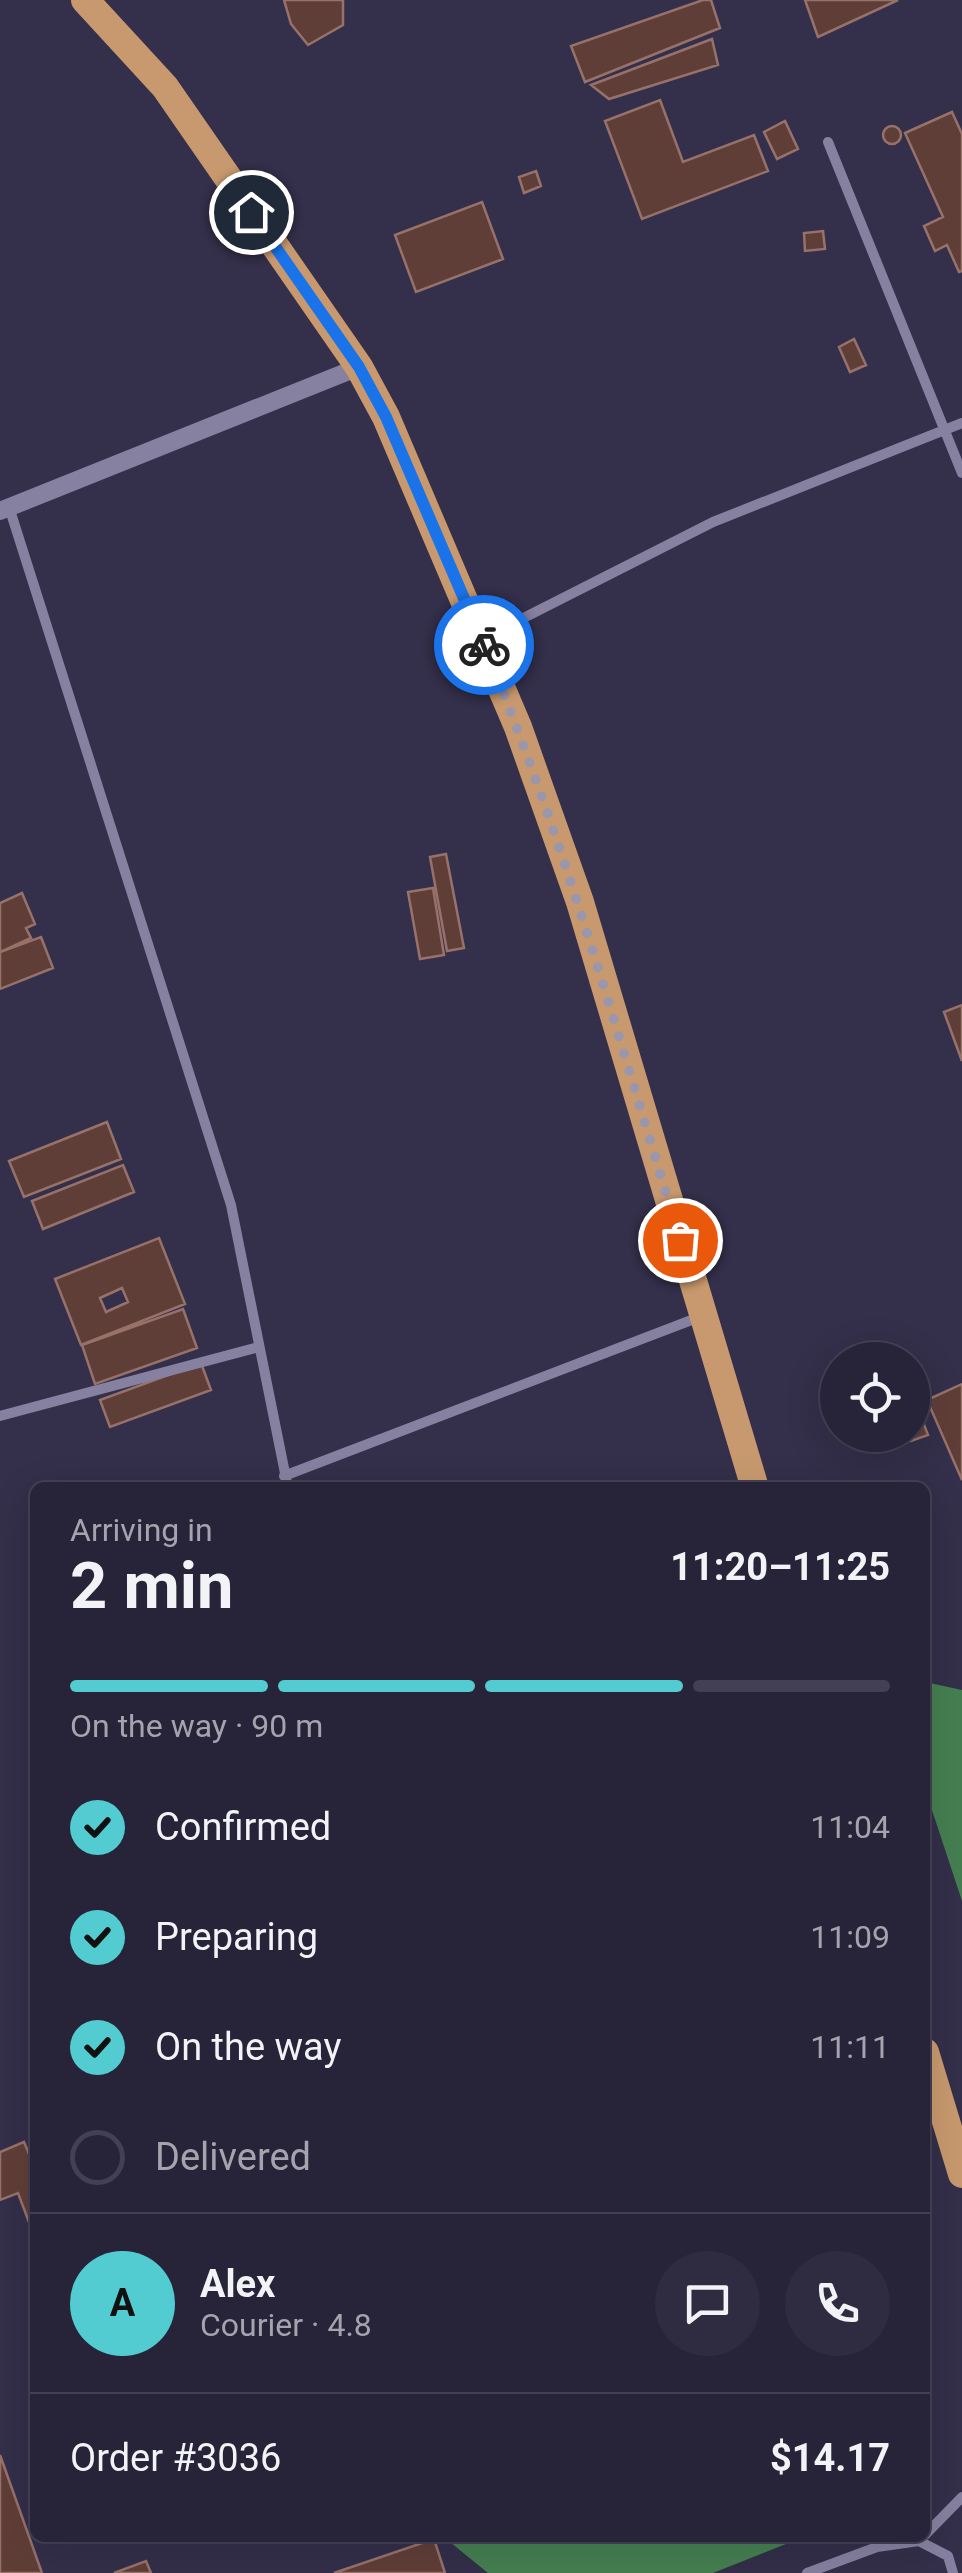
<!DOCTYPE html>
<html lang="en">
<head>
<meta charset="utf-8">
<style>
  body { margin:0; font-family:Roboto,sans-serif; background:#2f2b40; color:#f1f3f6; height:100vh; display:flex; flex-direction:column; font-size:38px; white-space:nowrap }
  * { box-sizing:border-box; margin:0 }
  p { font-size:32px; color:#a4a4ae }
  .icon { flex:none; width:55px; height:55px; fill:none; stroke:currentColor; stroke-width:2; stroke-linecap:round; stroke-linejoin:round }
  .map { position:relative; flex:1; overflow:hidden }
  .panel { position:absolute; left:30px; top:1482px; width:900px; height:1060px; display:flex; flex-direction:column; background:#272338; border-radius:15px; box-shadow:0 10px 40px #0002,0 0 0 2px #434053 }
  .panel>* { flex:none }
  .controls { position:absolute; left:820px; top:1342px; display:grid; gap:20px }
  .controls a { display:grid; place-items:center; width:110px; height:110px; border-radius:50%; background:#272338; box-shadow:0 10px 40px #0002,0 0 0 2px #434053; font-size:50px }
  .pin { position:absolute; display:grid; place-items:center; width:85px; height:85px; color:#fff; margin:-42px; border:5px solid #fff; border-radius:50%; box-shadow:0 2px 10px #0007 }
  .courier { position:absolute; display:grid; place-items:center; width:100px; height:100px; margin:-50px; border:8px solid #1a73e8; border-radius:50%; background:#fff; color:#222; box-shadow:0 2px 12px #0007 }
  .headline em { font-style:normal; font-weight:700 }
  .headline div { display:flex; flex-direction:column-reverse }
  .headline { display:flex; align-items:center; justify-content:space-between; height:170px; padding:0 40px }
  h1 { font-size:65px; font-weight:700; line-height:75px }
  .bar { display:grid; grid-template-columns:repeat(4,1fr); gap:15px 10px; align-content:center; height:120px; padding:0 40px }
  .bar i { height:12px; border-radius:8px; background:#434053 }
  .bar .current { background:#52ccd0 }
  .bar p { grid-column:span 4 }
  .line { display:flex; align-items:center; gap:25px; padding:0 40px; border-top:2px solid #434053 }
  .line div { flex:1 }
  .round { display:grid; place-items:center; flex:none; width:105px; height:105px; border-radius:52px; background:#2f2b40 }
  ol { padding:0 40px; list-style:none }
  li { display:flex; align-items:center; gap:30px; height:110px }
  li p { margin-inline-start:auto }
  li .icon { padding:10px; border-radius:50%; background:#52ccd0; color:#111; stroke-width:4 }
  li:last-child { color:#a4a4ae }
  li i { width:55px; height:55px; border:5px solid #434053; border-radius:50% }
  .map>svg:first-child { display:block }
</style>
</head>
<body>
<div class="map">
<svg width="962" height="2573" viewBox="0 0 962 2573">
  <rect width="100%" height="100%" fill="#342f4a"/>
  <path fill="#457f51" d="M925,1682L962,1690V1901L925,1789Z
    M445,2538H801L713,2573H488Z"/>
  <path fill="#603e38" stroke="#97726b" stroke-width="2.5" fill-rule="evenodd" d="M284,0H343V25L308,45L291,24Z
    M703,0H711L720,28L585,82L571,46Z
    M805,0H898L818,37Z
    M712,39L718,65L609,99L591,85Z
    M660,100L683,162L754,135L768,171L642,219L605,121Z
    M952,112L962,134V271L959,272L947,245L935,251L924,226L943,217L905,133Z
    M785,121L798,149L777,159L764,132Z
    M883 135a9 9 0 1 1 18 0a9 9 0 1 1-18 0Z
    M536,171L541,186L524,193L519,177Z
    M482,202L503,259L416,292L395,235Z
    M823,231L825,249L805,251L804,233Z
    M854,339L866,365L850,372L839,347Z
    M446,854L464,948L447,951L430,857Z
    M433,888L444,955L420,959L408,892Z
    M22,893L35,924L26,928L31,938L0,952V903Z
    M41,937L53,968L0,989V952Z
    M962,1005V1061L944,1012Z
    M107,1122L121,1159L24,1197L9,1161Z
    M123,1165L134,1192L43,1229L32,1201Z
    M159,1238L185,1304L81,1345L55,1279ZM122,1288L128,1302L106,1312L100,1298Z
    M183,1309L197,1348L95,1384L82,1345Z
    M201,1363L211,1390L110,1427L100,1400Z
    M962,1384V1480L927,1400Z
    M913,1396L928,1435L911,1441L909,1435H912Z
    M24,2142L29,2154L35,2151V2238L18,2193L0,2200V2152Z
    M0,2455L42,2573H0Z
    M434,2539L445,2573H334Z
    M146,2561L151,2573H114Z"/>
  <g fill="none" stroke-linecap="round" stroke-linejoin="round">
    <path stroke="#8781a1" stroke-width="10" d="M828,142L962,473
      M9,507L231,1205L288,1488
      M482,639L713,522L962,423
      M0,1416L259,1347
      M284,1476L702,1316
      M925,2535L962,2497
      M807,2573L877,2547L919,2541L948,2556L953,2573"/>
    <path stroke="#8781a1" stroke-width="18" d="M0,511L359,367"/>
    <path stroke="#c8996e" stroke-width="28" d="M85,0L165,87L359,367L386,417L518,727L580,902L755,1488
      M925,2052L962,2174"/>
  </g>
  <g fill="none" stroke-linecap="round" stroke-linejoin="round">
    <path stroke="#9a96ac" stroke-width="10" stroke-dasharray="0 18" d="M484,645C564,838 619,1039 680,1240"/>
    <path stroke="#1a73e8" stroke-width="12" d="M251,212L359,367L386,417L484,645"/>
  </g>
</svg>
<div class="controls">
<a><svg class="icon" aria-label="locate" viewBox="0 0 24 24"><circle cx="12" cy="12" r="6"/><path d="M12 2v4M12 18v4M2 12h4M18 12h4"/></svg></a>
</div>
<div class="pin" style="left:680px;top:1240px;background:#ea580c"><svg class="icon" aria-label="bag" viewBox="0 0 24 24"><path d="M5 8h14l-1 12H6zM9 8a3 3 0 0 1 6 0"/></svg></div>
<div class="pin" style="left:251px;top:212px;background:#1f2937"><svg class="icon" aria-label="home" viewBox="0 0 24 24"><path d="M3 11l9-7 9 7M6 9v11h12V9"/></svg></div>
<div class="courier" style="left:484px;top:645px"><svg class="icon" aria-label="bike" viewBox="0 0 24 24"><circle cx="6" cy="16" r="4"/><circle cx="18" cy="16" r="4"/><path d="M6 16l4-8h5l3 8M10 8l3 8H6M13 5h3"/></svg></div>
<section class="panel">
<div class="headline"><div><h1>2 min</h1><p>Arriving in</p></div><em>11:20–11:25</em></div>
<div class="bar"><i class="current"></i><i class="current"></i><i class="current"></i><i></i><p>On the way · 90 m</p></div>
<ol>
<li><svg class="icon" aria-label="check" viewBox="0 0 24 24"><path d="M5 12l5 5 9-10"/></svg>Confirmed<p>11:04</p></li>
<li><svg class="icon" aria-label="check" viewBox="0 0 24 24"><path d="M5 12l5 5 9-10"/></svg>Preparing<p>11:09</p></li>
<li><svg class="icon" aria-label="check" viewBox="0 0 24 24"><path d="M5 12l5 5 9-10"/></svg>On the way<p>11:11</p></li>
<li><i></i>Delivered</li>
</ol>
<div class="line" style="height:180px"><b class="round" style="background:#52ccd0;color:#111">A</b><div><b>Alex</b><p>Courier · 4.8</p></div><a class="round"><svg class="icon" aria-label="chat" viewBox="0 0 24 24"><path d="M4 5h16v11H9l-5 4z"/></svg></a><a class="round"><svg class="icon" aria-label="phone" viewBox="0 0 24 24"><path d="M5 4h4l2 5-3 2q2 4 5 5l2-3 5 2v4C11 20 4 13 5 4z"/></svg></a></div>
<div class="line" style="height:130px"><div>Order #3036</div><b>$14.17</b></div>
</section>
</div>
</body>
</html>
